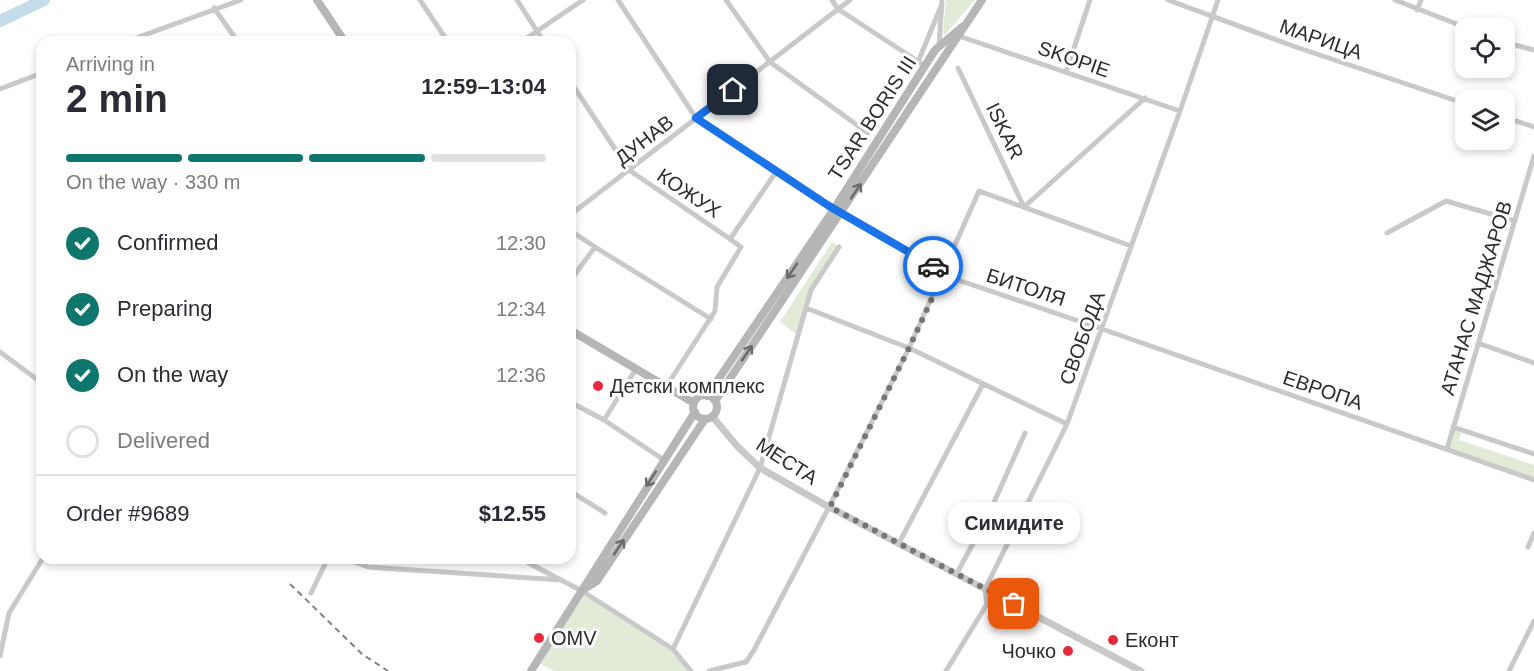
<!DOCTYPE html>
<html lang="en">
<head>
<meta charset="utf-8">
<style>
  body { margin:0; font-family:Helvetica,sans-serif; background:#f7f7f7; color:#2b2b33; height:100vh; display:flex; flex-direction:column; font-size:22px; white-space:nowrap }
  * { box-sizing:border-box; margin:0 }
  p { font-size:20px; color:#7c7c81 }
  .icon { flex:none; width:33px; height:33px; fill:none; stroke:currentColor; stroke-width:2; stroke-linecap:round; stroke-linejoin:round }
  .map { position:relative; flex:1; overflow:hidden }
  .panel { position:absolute; left:36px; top:36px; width:540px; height:528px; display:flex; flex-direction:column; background:#fff; border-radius:18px; box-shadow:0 3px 9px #0003 }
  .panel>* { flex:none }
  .buttons { position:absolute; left:1455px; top:18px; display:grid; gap:12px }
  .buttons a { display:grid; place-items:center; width:60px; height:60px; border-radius:12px; background:#fff; box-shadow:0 3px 9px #0003; font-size:30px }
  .pin { position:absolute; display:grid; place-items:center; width:51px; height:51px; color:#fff; margin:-26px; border-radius:12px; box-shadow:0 3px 9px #0006 }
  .courier { position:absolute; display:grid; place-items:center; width:60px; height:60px; margin:-30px; border:4px solid #1a73e8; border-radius:50%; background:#fff; color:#222; box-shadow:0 2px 8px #0007 }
  .bubble { position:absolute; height:42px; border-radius:18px; background:#fff; box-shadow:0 3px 9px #0003; font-size:20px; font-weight:600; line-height:42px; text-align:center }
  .summary em { font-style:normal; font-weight:600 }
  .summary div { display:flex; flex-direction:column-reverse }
  .summary { display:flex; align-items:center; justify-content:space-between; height:102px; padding:0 30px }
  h1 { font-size:39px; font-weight:600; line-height:45px }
  .bar { display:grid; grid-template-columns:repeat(4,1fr); gap:9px 6px; align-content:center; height:72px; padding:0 30px }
  .bar i { height:8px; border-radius:4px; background:#e1e1e2 }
  .bar .selected { background:#0f766e }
  .bar p { grid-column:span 4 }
  .line { display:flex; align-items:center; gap:15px; padding:0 30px; border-top:2px solid #e1e1e2 }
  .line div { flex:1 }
  ol { padding:0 30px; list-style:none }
  li { display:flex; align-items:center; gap:18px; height:66px }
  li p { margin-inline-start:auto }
  li .icon { padding:6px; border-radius:50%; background:#0f766e; color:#fff; stroke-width:4 }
  li:last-child { color:#7c7c81 }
  li i { width:33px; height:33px; border:3px solid #e1e1e2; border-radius:50% }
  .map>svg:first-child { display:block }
</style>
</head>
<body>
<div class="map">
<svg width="1534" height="671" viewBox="0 0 1534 671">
  <rect width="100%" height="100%" fill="#fff"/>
  <path fill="#e2ead8" d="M946,0H975L945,35L943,33Z
    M832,242L839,247L811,290L798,335L780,322Z
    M1453,427L1462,430L1459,440L1534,465V480L1447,449Z
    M582,591L673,649L691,671H554L537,662Z"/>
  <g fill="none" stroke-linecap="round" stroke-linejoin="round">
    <path stroke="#c4ddeb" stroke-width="12" d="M0,21L44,0"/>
    <path stroke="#c9c9c9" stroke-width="5" d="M420,0L448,42
      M517,0L544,42
      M618,0L696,118L829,206L943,273L961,281L1102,329L1534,480
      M726,0L770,62L868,133
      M832,0L838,9L925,66
      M1168,0L1293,46L1466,104
      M1395,0L1467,28
      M214,8L238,42
      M1417,10L1421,0
      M959,36L1180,111
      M125,42L241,0
      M521,42L583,0
      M1504,42L1534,50
      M939,46L942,0
      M918,62L942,4
      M958,68L1024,207L1145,98
      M1066,72L1090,0
      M570,81L629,170L730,239
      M0,89L42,73
      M1504,117L1534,127
      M570,215L850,0
      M570,227L574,233L595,247L711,319
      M1387,233L1446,201L1515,221
      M570,281L595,247
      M806,308L909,348L1067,424
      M1478,343L1534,363
      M0,352L42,383
      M666,387L715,311L717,287L741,247L730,239L776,172
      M570,402L604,420L664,460
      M604,420L636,369
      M1453,427L1534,454
      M1447,449L1534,156
      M570,491L605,513
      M899,543L983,384
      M1528,547L1534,533
      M344,558L368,567L562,580
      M519,558L582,591L673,649L691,671
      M957,573L987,518L1025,433
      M311,593L328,558
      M673,649L760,468L811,290L839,247
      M0,656L9,613L43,558
      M709,671L746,662L754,650L829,507L909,348L979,191L1131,246
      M946,671L987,604L985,589L1067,424L1180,111L1218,0
      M1509,671L1534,621"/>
    <path stroke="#c9c9c9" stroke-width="7" d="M712,416L737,446L760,468L829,507L1141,671"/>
    <path stroke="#b6b6b6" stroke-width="8" d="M317,0L345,42
      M570,330L694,403
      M693 407a12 12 0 1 1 24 0a12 12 0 1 1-24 0Z
      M707,396L834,209L935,50L962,27
      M715,401L982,0
      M583,590L597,581L705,419
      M531,671L695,412"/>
    <path stroke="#818181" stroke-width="2" stroke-dasharray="6 4.5" stroke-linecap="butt" d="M290,584L362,654L388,671"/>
  </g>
  <defs><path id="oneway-shaft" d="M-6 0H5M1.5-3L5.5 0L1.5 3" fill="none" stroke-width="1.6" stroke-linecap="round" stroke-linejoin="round" transform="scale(1.5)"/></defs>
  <g stroke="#6a6a6a">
    <use href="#oneway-shaft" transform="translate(856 191) rotate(-56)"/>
    <use href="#oneway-shaft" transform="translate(792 271) rotate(124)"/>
    <use href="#oneway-shaft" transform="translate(747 353) rotate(-56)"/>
    <use href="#oneway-shaft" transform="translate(651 479) rotate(123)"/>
    <use href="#oneway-shaft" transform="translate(619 547) rotate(-56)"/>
  </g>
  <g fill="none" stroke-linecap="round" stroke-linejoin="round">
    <path stroke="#767676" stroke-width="6" stroke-dasharray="0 10.8" d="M933,266L944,273L909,348L830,507L1014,604"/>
    <path stroke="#1a73e8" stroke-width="8" d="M733,90L696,118L829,206L933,266"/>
  </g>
  <g fill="#e72a3e" stroke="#fff" stroke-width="2">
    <circle cx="598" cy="386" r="6"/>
    <circle cx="539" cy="638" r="6"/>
    <circle cx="1113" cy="640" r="6"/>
    <circle cx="1068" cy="651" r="6"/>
  </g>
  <g text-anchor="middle" stroke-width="6" stroke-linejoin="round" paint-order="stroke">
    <g font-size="20" fill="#2c2c2c" stroke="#fff">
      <text transform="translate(1321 39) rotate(19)" y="7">МАРИЦА</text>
      <text transform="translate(1074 59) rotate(19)" y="7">SKOPIE</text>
      <text transform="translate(872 118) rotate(-57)" y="7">TSAR BORIS III</text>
      <text transform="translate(1005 131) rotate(64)" y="7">ISKAR</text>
      <text transform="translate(644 140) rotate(-38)" y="7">ДУНАВ</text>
      <text transform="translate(689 193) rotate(34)" y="7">КОЖУХ</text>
      <text transform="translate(1026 287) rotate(18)" y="7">БИТОЛЯ</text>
      <text transform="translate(1476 298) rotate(-73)" y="7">АТАНАС МАДЖАРОВ</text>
      <text transform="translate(1082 338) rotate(-70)" y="7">СВОБОДА</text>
      <text transform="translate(1323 390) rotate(19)" y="7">ЕВРОПА</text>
      <text transform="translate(787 461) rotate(33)" y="7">МЕСТА</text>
    </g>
    <g font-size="20" fill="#2c2c2c" stroke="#fff" text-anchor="start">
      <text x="610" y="393">Детски комплекс</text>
      <text x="551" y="645">OMV</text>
      <text x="1125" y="647">Еконт</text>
      <text x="1056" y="658" text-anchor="end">Чочко</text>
    </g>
  </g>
</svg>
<div class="buttons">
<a><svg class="icon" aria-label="locate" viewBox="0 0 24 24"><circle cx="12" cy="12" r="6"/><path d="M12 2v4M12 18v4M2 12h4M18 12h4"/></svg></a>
<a><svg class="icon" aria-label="layers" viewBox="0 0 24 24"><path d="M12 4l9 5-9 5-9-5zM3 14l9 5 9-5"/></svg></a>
</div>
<div class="pin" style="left:1014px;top:604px;background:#ea580c"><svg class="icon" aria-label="bag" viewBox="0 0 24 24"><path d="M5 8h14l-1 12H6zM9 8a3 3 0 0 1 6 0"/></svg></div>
<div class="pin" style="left:733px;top:90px;background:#1f2937"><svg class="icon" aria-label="home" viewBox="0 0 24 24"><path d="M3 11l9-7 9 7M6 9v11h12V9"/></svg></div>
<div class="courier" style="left:933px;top:266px"><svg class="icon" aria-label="car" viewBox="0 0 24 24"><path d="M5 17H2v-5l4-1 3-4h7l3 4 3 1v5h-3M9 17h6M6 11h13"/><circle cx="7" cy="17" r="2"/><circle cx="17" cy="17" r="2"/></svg></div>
<div class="bubble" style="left:948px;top:502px;width:132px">Симидите</div>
<section class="panel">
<div class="summary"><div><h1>2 min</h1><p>Arriving in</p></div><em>12:59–13:04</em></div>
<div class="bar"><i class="selected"></i><i class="selected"></i><i class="selected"></i><i></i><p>On the way · 330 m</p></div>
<ol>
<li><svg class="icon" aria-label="check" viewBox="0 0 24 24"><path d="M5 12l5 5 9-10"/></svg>Confirmed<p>12:30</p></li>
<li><svg class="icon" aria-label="check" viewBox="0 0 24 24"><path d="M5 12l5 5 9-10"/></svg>Preparing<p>12:34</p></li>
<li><svg class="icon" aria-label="check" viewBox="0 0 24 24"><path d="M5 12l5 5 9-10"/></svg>On the way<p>12:36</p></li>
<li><i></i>Delivered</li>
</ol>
<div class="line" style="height:78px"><div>Order #9689</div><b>$12.55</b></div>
</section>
</div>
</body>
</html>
